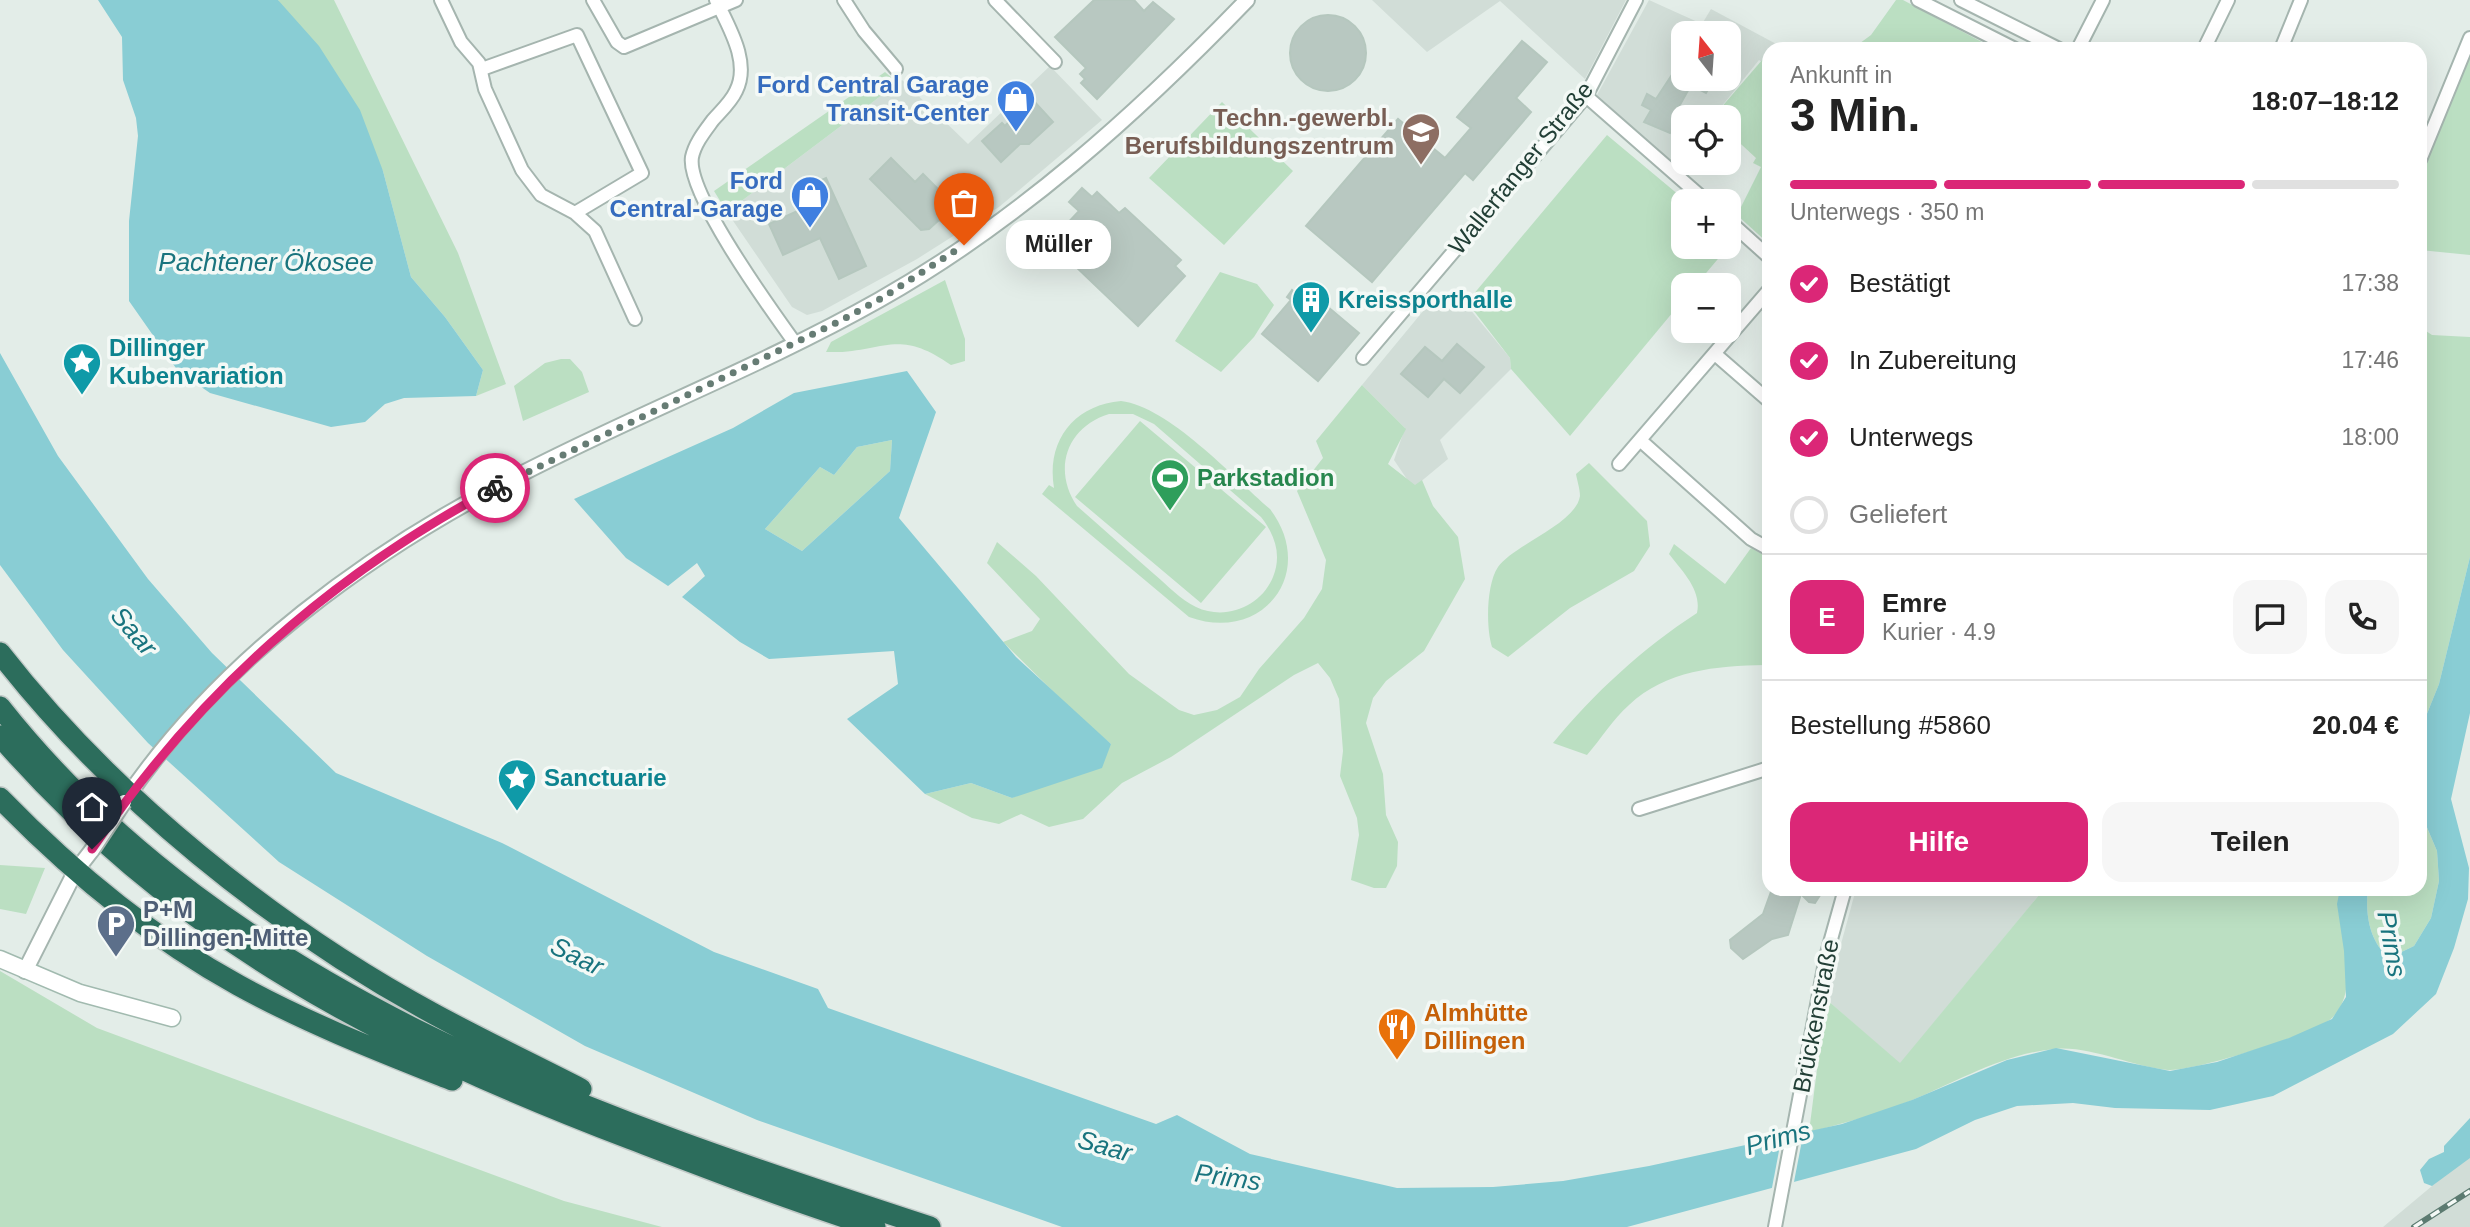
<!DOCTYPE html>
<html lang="de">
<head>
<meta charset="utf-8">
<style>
  body { margin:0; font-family:Helvetica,sans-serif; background:#f6f6f6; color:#222; height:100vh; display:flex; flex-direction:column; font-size:26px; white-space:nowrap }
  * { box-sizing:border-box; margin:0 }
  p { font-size:23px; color:#767676 }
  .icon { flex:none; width:38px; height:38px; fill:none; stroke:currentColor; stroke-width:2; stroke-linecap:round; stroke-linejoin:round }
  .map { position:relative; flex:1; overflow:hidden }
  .side { position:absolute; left:1762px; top:42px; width:665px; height:854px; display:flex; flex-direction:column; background:#fff; border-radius:21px; box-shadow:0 7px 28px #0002 }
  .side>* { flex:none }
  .needle { width:46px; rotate:343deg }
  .controls { position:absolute; left:1671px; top:21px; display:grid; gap:14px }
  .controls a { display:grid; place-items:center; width:70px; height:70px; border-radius:14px; background:#fff; box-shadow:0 7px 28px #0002; font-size:35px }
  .pin { position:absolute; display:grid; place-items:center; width:60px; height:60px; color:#fff; margin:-72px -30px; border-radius:50% 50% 50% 0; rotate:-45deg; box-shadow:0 0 7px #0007 }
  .pin .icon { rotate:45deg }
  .courier { position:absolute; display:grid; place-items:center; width:70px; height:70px; margin:-35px; border:5px solid #db2777; border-radius:50%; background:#fff; color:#222; box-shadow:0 2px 9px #0007 }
  .bubble { position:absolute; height:49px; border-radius:21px; background:#fff; box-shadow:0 7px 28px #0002; font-size:23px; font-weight:600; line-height:49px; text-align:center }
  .headline em { font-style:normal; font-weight:600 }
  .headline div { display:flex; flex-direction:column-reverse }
  .headline { display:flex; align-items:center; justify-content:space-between; height:119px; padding:0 28px }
  h1 { font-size:46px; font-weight:600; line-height:52px }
  .bar { display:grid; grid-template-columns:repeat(4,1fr); gap:10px 7px; align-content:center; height:84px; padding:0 28px }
  .bar i { height:9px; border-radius:5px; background:#e0e0e0 }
  .bar .selected { background:#db2777 }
  .bar p { grid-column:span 4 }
  .line { display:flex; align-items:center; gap:18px; padding:0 28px; border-top:2px solid #e0e0e0 }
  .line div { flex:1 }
  .round { display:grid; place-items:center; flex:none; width:74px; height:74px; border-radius:21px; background:#f6f6f6 }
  ol { padding:0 28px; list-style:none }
  li { display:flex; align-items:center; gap:21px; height:77px }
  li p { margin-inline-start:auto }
  li .icon { padding:7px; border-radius:50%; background:#db2777; color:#fff; stroke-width:4 }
  li:last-child { color:#767676 }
  li i { width:38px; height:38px; border:4px solid #e0e0e0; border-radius:50% }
  .cta { display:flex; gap:14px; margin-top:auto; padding:14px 28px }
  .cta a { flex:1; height:80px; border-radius:21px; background:#db2777; color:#fff; font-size:28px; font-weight:600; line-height:80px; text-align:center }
  .cta a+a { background:#f6f6f6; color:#222 }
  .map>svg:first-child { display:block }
</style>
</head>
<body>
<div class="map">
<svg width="2470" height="1227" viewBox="0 0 2470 1227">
  <rect width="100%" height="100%" fill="#e3ede8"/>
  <path fill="#d1ddd7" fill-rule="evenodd" d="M1372,0H1626L1585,79L1500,1L1427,52Z
    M1649,0L1702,24L1711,9L1780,46L1769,49V56L1763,63L1759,60L1713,117H1684L1683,150L1672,163L1597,95ZM1684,33H1729V79H1684Z
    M1050,66L1102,120L999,207L917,259L822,311L807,315L792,307L727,212L902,80L968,144Z
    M1460,297L1510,358L1511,369L1440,440L1448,459L1413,488L1394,460L1405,428L1362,385L1433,299L1448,311Z
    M1856,889H2044L1900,1064L1826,999Z
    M2470,1155V1227H2383L2432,1186Z"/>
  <path fill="#bbdfc2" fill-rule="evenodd" d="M278,0H334L458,253L506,384L476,396L483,370L445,317L411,277L383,171Z
    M1896,0H1903L1995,49H1852L1871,35Z
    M1769,52V244L1737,215L1761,167L1753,163L1756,158L1729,133V117H1713Z
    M2470,56V255L2420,250V169Z
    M885,72L898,83L727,212L714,191Z
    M1222,102L1293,171L1224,245L1149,178Z
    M1607,135L1686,201H1684V247H1728L1696,285H1684L1683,300L1570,436L1511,369L1510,358L1467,302Z
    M1220,272L1257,284L1274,305L1254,337L1221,372L1175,341Z
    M945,280L965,339V361L951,365C896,326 883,354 826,352L831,342Z
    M2420,327L2432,335L2470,337V557L2439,684L2420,731Z
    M561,359H570L582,372L589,392L523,421L514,386L545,363Z
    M1362,385L1406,429L1388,464L1415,485L1422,480L1433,506L1458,537L1465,579L1424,651L1386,681L1373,698L1366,723L1383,774L1386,815L1398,842L1397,866L1386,888H1374L1351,880L1359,835L1357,818L1340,776L1343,751L1339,699L1330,678L1318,663L1294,675L1171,757L1122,783L1083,819L1049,827L1021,814L999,824L972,818L925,794L971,783L1012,798L1111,744L1082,720L1003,642L1032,631L1040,619L987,563L997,542L1036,576L1129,674L1179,710L1194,715L1217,710L1240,697L1259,669L1304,618L1322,589L1326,560L1297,491L1323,458L1316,441Z
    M1121,401C1169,407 1232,476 1270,509C1318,572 1263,644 1189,617L1042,494L1049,485L1054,488C1046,441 1074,405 1121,401ZM1109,414H1133L1154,424L1261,517C1275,535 1282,555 1273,577C1261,607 1225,621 1196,607C1181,600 1167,585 1154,574C1128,551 1103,529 1077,506C1052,469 1067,427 1109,414Z
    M1140,421L1266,527L1201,603L1075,497Z
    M892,440L890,471L802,551L765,529L820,467L834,475L857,447Z
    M1589,463L1647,521L1650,546L1634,571L1570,608L1508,657L1492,647C1486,628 1486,585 1498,567C1513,545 1576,524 1580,496C1580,489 1577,480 1576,474Z
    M1674,544L1725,584L1751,548L1769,558V631L1763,633L1765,665C1716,666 1666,670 1629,705C1613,719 1601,739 1587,755L1553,743C1594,693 1643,648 1697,613C1702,590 1682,571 1669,554Z
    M2420,811L2437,851L2439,881L2431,918L2414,946L2389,958C2369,941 2365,913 2368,889H2420Z
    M0,865L45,868L26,914L0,909Z
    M2044,889H2340C2333,928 2364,984 2333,1017C2319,1033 2192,1072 2168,1070C2133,1067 2089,1045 2054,1049C2002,1054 1957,1082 1910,1101C1877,1114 1843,1124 1809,1132L1826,999L1900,1063Z
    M0,971L97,1028L564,1201L662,1227H0Z"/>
  <path fill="#89cdd4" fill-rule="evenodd" d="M98,0H278L319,46L360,110L383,171L411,277L445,317L483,370L476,396L404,398L385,404L365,422L331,427L210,393L178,371L129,301V221L138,136L136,118L123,80L122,37Z
    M0,353L58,456L148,579L212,653L336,773L502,843L714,952L818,989L828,1008L1156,1124L1177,1115L1250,1154L1397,1188L1493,1187L1563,1181L1649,1166L1842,1124L1912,1100L2007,1060L2056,1048L2170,1071L2217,1062L2289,1038L2332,1019L2346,997L2344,951L2337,904L2340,889H2368C2365,913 2369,941 2389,958L2414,946L2431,918L2439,881L2437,851L2420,811V731L2439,684L2470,557V713L2451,799L2469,868L2468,899L2454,948L2436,994L2393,1034L2273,1096L2210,1110L2115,1108L2073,1103L2017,1106L1975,1120L1916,1149L1627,1227H1062L757,1120L585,1046L427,956L279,862L148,743L63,650L0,565Z
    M907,371L936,412L899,518L1016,657L1111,744L1102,768L1012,798L971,783L925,794L847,719L898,684L894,651L769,659L740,642L682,597L705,576L697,563L668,586L626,558L574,499L733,428L794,393ZM892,440L890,471L802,551L765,529L820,467L834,475L857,447Z
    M2470,1118V1158L2432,1186L2424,1183L2420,1170L2429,1159L2444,1152V1146Z"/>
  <path fill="#e3ede8" d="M1804,1130L1793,1187L1771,1193L1782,1135Z"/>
  <path fill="#b8c8c1" stroke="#b5c7be" stroke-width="2" d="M1094,0H1134L1144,11L1153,2L1174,19L1097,99L1081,83L1085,79L1080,74L1086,68L1055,37Z
    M1290 53a38 38 0 1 1 76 0a38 38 0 1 1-76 0Z
    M1522,41L1547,62L1516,98L1531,112L1473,180L1465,173L1372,282L1306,226L1398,119L1445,158L1471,128L1457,117Z
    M1677,67L1684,71V79H1714L1706,93L1691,85L1672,119L1676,122L1670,133L1644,122L1651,110L1642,105L1647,94L1656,99Z
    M1031,98L1053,122L1029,144H1020L1001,162L982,141L1002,123L1005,126Z
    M891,158L915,182L923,174L939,190L953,176L960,177L974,191V199L943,223L939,220L929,229L921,230L870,179Z
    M826,178L866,266L839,279L820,238L783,255L769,224L802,209L794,192Z
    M1082,188L1092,197L1097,192L1119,213L1125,208L1181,260L1175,266L1185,276L1138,326L1050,242L1079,211L1069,202Z
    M1303,286L1359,333L1318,381L1262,334L1291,300L1287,297L1292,290L1296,294Z
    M1457,344L1484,367L1460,393L1444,379L1428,397L1401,374L1425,347L1442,361Z
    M1772,889H1824L1815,903L1809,902L1801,894L1788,935L1772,939L1743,959L1731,948L1730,940L1763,914Z"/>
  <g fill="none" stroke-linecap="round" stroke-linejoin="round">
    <g stroke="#a5b5af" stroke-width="16">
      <path id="minor" d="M441,0L461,42L479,63L485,89L522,170L541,195L575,213L595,231L635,319
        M593,0L617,42L624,47L736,0
        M716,0C728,26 751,62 736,91C731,102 721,111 713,120C705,131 695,143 692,157C686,193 772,311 795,343
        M844,0L864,31L896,69
        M995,0L1055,62
        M1918,0L2015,49
        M1961,0L2059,49
        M2078,49L2103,0
        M2204,49L2228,0
        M2281,49L2301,0
        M482,69L577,35L642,173L575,213
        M1586,96L1706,201
        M2420,160L2470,38
        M1729,221L1769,257
        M1715,354L1769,401
        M1363,358L1586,96L1636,0
        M1640,440L1751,539L1769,549
        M1619,464L1769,290
        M1639,809L1769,768
        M1775,1227L1826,957L1845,889"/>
    </g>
    <g stroke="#a5b5af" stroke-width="18">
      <path id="tertiary" d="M125,800C221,659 371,550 521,474C639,413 764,365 879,300C1017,222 1137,114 1247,0
        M25,971L75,872L92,850"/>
    </g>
    <g stroke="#a1baaf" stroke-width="19">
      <path id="secondary" d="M0,959L80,993L172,1018"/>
    </g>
    <g stroke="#c1c9c7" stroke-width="24">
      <path id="motorway" d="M0,653C111,796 275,928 434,1014C482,1040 532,1064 581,1089
        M0,707C228,995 593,1117 930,1227
        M0,736C177,940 383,1044 631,1139C712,1170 792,1201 875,1227
        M0,798C71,871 149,936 238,985C307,1023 379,1051 452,1080"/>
    </g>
    <use href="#minor" stroke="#fff" stroke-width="12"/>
    <use href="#tertiary" stroke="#fff" stroke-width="14"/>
    <use href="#secondary" stroke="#fff" stroke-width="16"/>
    <use href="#motorway" stroke="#2c6d5c" stroke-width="21"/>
    <g stroke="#5c7b71" stroke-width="6">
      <path id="rail" d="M2414,1227L2470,1191"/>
    </g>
    <use href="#rail" stroke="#f4f9f6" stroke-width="3.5" stroke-dasharray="10" stroke-linecap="butt"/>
    <g stroke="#a5b5af" stroke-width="18" stroke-linecap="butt">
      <path id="tertiary-bridge" d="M92,850L124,802"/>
    </g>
    <use href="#tertiary-bridge" stroke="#fff" stroke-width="14"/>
  </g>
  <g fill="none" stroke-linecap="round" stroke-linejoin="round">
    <path stroke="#667c74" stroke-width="7" stroke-dasharray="0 12.6" d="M495,488L838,322L882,298L964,245"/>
    <path stroke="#db2777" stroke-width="9" d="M92,849C197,694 329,576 495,488"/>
  </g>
  <defs>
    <g id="shop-pin" transform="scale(2.0125)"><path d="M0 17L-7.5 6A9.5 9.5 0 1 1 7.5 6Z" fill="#3f7fe0" stroke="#f4f9f6"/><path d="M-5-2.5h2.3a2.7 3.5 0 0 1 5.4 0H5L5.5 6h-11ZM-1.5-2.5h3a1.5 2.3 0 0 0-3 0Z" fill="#fff"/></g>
    <g id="school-pin" transform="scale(2.0125)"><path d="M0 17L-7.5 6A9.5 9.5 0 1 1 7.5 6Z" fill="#8d6e63" stroke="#f4f9f6"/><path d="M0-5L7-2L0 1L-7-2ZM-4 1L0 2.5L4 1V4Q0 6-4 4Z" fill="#fff"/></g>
    <g id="building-pin" transform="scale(2.0125)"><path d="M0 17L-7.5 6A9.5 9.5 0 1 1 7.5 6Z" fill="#0f9aa8" stroke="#f4f9f6"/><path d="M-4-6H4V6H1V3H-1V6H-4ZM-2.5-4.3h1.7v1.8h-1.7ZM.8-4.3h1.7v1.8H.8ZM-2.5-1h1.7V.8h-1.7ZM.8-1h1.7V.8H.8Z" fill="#fff"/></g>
    <g id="sight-pin" transform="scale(2.0125)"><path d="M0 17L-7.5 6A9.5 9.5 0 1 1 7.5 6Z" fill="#0f9aa8" stroke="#f4f9f6"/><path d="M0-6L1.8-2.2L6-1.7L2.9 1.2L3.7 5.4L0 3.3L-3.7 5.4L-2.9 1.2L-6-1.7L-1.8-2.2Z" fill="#fff"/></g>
    <g id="stadium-pin" transform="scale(2.0125)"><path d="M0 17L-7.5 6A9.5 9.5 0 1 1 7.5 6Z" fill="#2e9e5b" stroke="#f4f9f6"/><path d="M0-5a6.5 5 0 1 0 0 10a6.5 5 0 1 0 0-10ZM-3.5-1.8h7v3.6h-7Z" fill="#fff"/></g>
    <g id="parking-pin" transform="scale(2.0125)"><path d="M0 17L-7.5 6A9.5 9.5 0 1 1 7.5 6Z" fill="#5c6f8a" stroke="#f4f9f6"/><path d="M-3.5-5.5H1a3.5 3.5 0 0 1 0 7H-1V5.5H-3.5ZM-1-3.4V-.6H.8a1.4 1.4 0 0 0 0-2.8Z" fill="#fff"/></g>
    <g id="restaurant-pin" transform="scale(2.0125)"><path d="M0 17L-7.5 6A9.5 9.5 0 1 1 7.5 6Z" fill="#e8710a" stroke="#f4f9f6"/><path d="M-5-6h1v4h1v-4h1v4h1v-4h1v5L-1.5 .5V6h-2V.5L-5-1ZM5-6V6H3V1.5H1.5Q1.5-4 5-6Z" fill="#fff"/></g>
  </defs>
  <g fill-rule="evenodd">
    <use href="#shop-pin" x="1016" y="99"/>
    <use href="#school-pin" x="1421" y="132"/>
    <use href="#shop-pin" x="810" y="195"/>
    <use href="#building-pin" x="1311" y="300"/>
    <use href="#sight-pin" x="82" y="362"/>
    <use href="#stadium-pin" x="1170" y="478"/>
    <use href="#sight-pin" x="517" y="778"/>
    <use href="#parking-pin" x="116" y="924"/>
    <use href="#restaurant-pin" x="1397" y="1027"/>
  </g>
  <g text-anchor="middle" stroke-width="7" stroke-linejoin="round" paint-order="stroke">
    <g font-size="24" font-weight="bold" fill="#366cbe" stroke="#f4f9f6" text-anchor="end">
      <text x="989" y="93">Ford Central Garage<tspan x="989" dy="28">Transit-Center</tspan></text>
      <text x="783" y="189">Ford<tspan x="783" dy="28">Central-Garage</tspan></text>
    </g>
    <g font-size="24" font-weight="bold" fill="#785e54" stroke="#f4f9f6" text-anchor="end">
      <text x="1394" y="126">Techn.-gewerbl.<tspan x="1394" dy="28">Berufsbildungszentrum</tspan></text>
    </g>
    <g font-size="24" fill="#223f36" stroke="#f4f9f6">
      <text transform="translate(1521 168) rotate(-51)" y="8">Wallerfanger Straße</text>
      <text transform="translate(1816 1016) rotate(-79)" y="8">Brückenstraße</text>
    </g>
    <g font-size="24" font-weight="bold" fill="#0d838f" stroke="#f4f9f6" text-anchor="start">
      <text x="1338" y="308">Kreissporthalle</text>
      <text x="109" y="356">Dillinger<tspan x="109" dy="28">Kubenvariation</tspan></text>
      <text x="544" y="786">Sanctuarie</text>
    </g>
    <g font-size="24" font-weight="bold" fill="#27864d" stroke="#f4f9f6" text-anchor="start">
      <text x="1197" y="486">Parkstadion</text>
    </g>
    <g font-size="24" font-weight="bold" fill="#4e5e75" stroke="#f4f9f6" text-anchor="start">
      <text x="143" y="918">P+M<tspan x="143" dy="28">Dillingen-Mitte</tspan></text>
    </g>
    <g font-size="24" font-weight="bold" fill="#c56008" stroke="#f4f9f6" text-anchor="start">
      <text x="1424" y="1021">Almhütte<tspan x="1424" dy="28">Dillingen</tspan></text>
    </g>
    <g font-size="26" font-style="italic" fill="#19747e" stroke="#f4f9f6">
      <text x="266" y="271">Pachtener Ökosee</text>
      <text transform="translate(134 631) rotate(49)" y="9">Saar</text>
      <text transform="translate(2392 944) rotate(80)" y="9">Prims</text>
      <text transform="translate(577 956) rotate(26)" y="9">Saar</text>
      <text transform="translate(1778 1138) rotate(-15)" y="9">Prims</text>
      <text transform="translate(1105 1146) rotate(16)" y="9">Saar</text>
      <text transform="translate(1228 1177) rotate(8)" y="9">Prims</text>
    </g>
  </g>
</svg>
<div class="controls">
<a><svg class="needle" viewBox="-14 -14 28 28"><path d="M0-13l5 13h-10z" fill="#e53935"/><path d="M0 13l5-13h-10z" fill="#767676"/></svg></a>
<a><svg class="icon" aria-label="locate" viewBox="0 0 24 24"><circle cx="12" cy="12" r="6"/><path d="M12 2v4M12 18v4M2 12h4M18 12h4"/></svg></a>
<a>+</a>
<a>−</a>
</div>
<div class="pin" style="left:964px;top:245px;background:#ea580c"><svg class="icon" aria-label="bag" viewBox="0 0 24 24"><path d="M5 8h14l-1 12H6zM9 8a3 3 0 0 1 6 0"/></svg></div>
<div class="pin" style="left:92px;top:849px;background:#1f2937"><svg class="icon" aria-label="home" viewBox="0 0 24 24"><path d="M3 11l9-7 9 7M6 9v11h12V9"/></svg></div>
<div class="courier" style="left:495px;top:488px"><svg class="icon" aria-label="bike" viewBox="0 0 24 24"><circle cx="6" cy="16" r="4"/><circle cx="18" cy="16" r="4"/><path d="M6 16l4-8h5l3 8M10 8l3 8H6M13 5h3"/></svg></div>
<div class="bubble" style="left:1006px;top:220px;width:105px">Müller</div>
<section class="side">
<div class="headline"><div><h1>3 Min.</h1><p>Ankunft in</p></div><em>18:07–18:12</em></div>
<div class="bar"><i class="selected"></i><i class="selected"></i><i class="selected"></i><i></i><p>Unterwegs · 350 m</p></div>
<ol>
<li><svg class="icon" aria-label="check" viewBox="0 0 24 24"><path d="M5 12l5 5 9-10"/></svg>Bestätigt<p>17:38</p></li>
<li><svg class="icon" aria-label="check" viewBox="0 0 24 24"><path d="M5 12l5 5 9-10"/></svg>In Zubereitung<p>17:46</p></li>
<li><svg class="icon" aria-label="check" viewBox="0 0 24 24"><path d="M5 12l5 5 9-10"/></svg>Unterwegs<p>18:00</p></li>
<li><i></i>Geliefert</li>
</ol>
<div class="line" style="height:126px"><b class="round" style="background:#db2777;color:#fff">E</b><div><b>Emre</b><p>Kurier · 4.9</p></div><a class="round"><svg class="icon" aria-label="chat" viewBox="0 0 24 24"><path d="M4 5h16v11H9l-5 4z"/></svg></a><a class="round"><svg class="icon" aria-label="phone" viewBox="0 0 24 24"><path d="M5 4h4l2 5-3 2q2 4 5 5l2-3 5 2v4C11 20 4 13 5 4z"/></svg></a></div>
<div class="line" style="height:91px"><div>Bestellung #5860</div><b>20.04 €</b></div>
<div class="cta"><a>Hilfe</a><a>Teilen</a></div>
</section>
</div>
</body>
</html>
